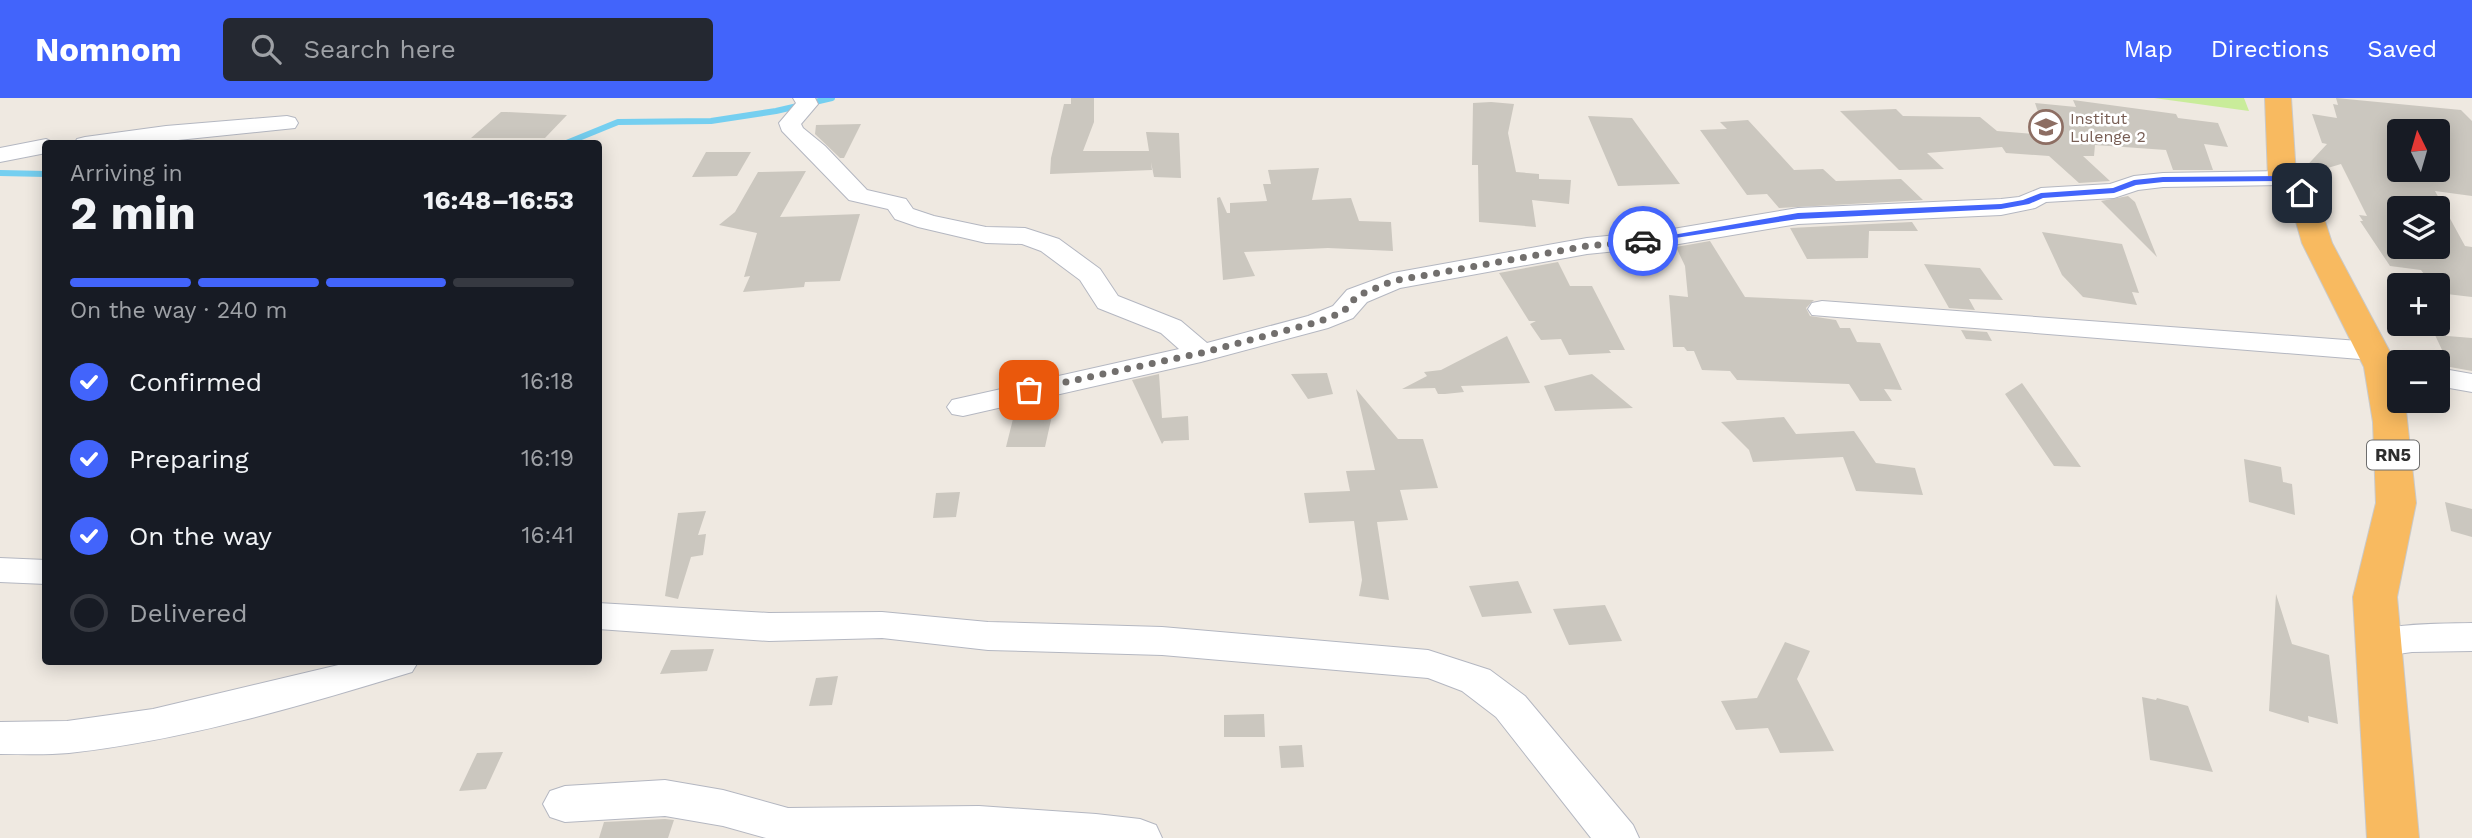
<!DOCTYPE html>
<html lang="en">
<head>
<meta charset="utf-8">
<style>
  body { margin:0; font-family:"Work Sans",sans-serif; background:#242831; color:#f1f3f6; height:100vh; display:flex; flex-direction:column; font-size:26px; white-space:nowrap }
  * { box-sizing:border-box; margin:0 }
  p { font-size:23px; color:#9ea1a6 }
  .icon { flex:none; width:38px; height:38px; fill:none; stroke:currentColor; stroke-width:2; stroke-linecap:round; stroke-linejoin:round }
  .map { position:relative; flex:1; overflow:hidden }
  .drawer { position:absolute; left:42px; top:42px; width:560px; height:525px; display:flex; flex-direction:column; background:#171b24; border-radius:7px; box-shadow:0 4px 18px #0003 }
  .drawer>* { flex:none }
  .needle { width:46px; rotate:355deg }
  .controls { position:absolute; left:2387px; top:21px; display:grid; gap:14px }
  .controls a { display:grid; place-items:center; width:63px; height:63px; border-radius:7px; background:#171b24; box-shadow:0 4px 18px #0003; font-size:35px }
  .pin { position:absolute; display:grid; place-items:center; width:60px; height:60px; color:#fff; margin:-30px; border-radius:14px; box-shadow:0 4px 10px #0006 }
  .courier { position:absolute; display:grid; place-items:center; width:70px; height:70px; margin:-35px; border:5px solid #4264fb; border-radius:50%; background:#fff; color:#222; box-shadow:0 2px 9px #0007 }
  .headline em { font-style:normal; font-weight:700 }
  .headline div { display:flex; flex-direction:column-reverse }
  .headline { display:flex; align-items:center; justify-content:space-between; height:119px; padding:0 28px }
  h1 { font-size:46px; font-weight:700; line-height:52px }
  .bar { display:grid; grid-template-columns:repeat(4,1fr); gap:10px 7px; align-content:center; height:84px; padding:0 28px }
  .bar i { height:9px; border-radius:5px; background:#363941 }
  .bar .active { background:#4264fb }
  .bar p { grid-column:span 4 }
  ol { padding:0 28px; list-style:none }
  li { display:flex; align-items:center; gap:21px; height:77px }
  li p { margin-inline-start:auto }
  li .icon { padding:7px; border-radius:50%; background:#4264fb; color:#fff; stroke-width:4 }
  li:last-child { color:#9ea1a6 }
  li i { width:38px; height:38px; border:4px solid #363941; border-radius:50% }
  header { display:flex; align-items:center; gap:42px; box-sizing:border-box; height:98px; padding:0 35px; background:#4264fb; color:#fff }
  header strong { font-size:33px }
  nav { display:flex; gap:38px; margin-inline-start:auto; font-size:24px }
  .search { width:490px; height:63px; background:#242831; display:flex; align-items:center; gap:18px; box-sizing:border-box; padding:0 24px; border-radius:7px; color:#9ea1a6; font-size:26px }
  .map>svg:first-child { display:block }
</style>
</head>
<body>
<header>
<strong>Nomnom</strong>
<div class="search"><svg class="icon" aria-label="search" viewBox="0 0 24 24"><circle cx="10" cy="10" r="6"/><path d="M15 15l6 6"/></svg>Search here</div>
<nav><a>Map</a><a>Directions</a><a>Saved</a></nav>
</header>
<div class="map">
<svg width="2472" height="740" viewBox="0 0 2472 740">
  <rect width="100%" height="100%" fill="#efe9e1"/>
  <path fill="#c9ec9a" d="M2154,0H2244L2249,13Z"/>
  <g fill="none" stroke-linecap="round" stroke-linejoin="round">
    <path stroke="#75cff0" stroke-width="6" d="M564,46L618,24L711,23L776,13L832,0
      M0,75L46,76"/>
  </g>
  <path fill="#cbc7bf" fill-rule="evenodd" d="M1071,0H1094V24L1083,53H1149L1146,34L1179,35L1181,80L1154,79L1151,64L1152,72L1050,76L1051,60L1064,6H1071Z
    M2336,0L2461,12L2472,23V98L2435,93L2465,148L2472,149V199L2438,195V187H2432L2421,172L2390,168L2360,123H2363L2359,117L2367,118L2341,66L2301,78L2299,76L2327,46L2322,45L2312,16L2337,20L2333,6L2338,7ZM2399,33H2438V72H2399ZM2399,110H2438V149H2399Z
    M2073,2L2176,16L2178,20L2218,25L2228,49L2204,46L2213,72H2173L2166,52L2095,47L2094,58H2083L2110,83L2079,85L2049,58L2006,55L2002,49L1927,55L1944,71L1899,72L1840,13L1896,11L1903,18L1980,19L1997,33L2046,37L2035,5L2076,9Z
    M1491,4L1514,6L1508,35L1516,74L1539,76V81L1571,82L1569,106L1532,102L1536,129L1479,124L1478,67H1472L1473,5Z
    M501,14H507L567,17L545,40H471Z
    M1588,18L1632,20L1680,86L1618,88Z
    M1748,22L1794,72L1823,71L1836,83L1901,81L1923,102L1779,110L1767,96L1747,97L1700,32L1727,31L1720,24Z
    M861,26L844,60H840L815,36L816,27Z
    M706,54H751L737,78L692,79Z
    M1319,70L1312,102L1351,100L1359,123L1391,124L1393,153L1328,150L1244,154L1255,178L1223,182L1217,100L1220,99L1227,115H1230V105L1267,103L1263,86H1271L1268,72Z
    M806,73L780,119L860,116L840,183L805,184L804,189L743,194L750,178L744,179L757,135L719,127L735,114L758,74Z
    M2128,98L2135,104L2157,159L2101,103Z
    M1912,124L1918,133H1869L1868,160L1807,161L1790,130Z
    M2042,134L2122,146L2139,195L2132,194L2137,207L2083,199L2062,177Z
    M1710,143L1745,199L1814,202L1806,210L1810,218L1836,222L1840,230H1850L1857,244L1880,245L1902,292L1884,291L1892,303H1860L1849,286L1737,282L1730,273L1702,272L1694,253H1687L1684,249H1673L1669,197L1688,199L1685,168L1676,149Z
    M1558,164L1570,188H1592L1625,252H1609L1611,255L1569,257L1561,241L1541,242L1530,226L1536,223H1529L1499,175Z
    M1924,166L1980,170L2003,202L1969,201L1975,212L1949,210Z
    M1961,232L1987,234L1992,243L1966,241Z
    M2435,237L2472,240V273L2450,269Z
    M1507,238L1530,285L1461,288L1464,294L1445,296H1438L1435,290L1402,291L1427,278L1424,274L1441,272Z
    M1327,275L1333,296L1308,301L1291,276Z
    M1159,276L1162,320L1188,318L1189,342L1164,343L1162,346L1132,282Z
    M1592,276L1633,310L1555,313L1544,288Z
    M2022,285L2081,369L2054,368L2005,296Z
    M1356,291L1398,341H1423L1438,390L1400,392L1408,422L1377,424L1389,502L1359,498L1362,482L1354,423L1309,425L1304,395L1350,393L1346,373L1375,372Z
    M1015,313H1053L1045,349H1006Z
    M1784,319L1796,336L1854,333L1876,365L1915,370L1923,397L1856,393L1843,359L1753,364L1749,352L1721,324Z
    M2244,361L2281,369L2283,384L2292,386L2295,417L2249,404Z
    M960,394L956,419L933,420L936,395Z
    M2445,404L2472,411V439L2451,433Z
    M706,413L698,437L706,436L703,457L691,459L678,501L665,498L678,415Z
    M1518,483L1532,515L1482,519L1469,488Z
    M2276,496L2292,546L2329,557L2338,626L2308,618L2309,625L2269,613Z
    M1605,507L1622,543L1569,547L1553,511Z
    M1785,544L1810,553L1797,581L1834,653L1780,655L1768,630L1736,632L1721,603L1757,600Z
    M714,551L707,573L660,576L671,552Z
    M838,578L832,607L809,608L816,580Z
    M2142,599L2156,602L2157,600L2188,608L2213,674L2150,662Z
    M1264,616L1265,639H1224V617Z
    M1302,647L1304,669L1281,670L1279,648Z
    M503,654L486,691L459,693L477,655Z
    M665,721L674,722L668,740H599L604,724Z"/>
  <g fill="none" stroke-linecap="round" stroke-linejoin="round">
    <g stroke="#b4b7c1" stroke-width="2">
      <path id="minor" d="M793,0H815L818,6L801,26L803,30L825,48L867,92L906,101L913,111L934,118L986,129L1025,130L1059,141L1100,171L1118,198L1181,223L1207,245L1308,218L1333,208L1347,192L1393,175L1587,140L1667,132L1798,110L2001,101L2019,99L2041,90L2110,86L2134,78L2163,75L2282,73L2291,75L2294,80L2291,85L2282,87L2163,89L2138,92L2114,100L2046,104L2035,110L2001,117L1798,126L1667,148L1587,156L1400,190L1367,204L1353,220L1328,230L1201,264L963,318L952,316L947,309L952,302L1179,251L1161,235L1098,210L1080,182L1041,153L1022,146L986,145L918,129L895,121L888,111L849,102L782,33L779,25L796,5Z
        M287,18L295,20L298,25L295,30L139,46H74L77,41L85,39L166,28Z
        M46,41L56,46H46V55L0,64V50Z
        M1822,203L2372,244L2382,247L2387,253L2382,259L2372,262L1812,217L1808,211L1812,205Z
        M2438,270L2472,276V294L2438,288Z
        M0,460L46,462V486L0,484Z
        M598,505L769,515L882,514L988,524L1162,529L1428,552L1490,572L1525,598L1633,727L1639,740H1591L1496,619L1462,593L1428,580L1162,557L988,552L882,540L769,543L598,531Z
        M2472,525V553L2412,554L2377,559L2363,555L2358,545L2363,535C2399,525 2435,526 2472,525Z
        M351,564H418L412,574C301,608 185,642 69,655C47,657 23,656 0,656V624L67,623L153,611Z
        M665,682L723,692L788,710L979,708L1096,716L1140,721L1156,727L1162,740H766L723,728L665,718L565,724L550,719L543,706L550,693L565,688Z"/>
    </g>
    <g stroke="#c9c9c9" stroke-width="2">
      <path id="trunk" d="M2265,0H2291L2296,77L2316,95L2332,145L2398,269L2399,303H2405L2416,405L2397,499L2419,740H2367L2353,499L2376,405L2373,324L2364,269L2302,145L2289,99L2268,80Z"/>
    </g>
    <use href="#minor" fill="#fff" fill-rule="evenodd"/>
    <use href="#trunk" fill="#f8ba60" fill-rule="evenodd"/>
  </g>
  <path fill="#4264fb" d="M2282,78L2305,93V97H2299L2280,83L2163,84L2136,87L2114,95L2043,100L2029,106L2001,111L1798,121L1643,145L1638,143L1798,115L2001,106L2023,102L2041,95L2113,90L2134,82L2163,79Z"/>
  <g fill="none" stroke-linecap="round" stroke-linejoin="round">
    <path stroke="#726f6d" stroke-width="7" stroke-dasharray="0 12.6" d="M1029,292L1201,255L1318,224L1343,214L1357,198L1393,183L1587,148L1643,143"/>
  </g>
  <defs>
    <g id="school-ring" transform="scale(1.75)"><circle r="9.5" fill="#fff" stroke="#8d6e63" stroke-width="1.5"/><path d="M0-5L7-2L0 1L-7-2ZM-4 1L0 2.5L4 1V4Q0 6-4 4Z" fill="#8d6e63"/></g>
  </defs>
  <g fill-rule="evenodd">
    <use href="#school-ring" x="2046" y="29"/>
  </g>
  <g text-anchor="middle" stroke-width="5" stroke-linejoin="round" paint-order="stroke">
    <g font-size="16" fill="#785e54" stroke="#fff" text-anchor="start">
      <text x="2070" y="26">Institut<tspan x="2070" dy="18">Lulenge 2</tspan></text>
    </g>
    <rect fill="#fff" stroke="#6d6d6d" stroke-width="2" x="2367" y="342.5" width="52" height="29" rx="5"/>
    <g font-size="18" font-weight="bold" fill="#2e2e2e">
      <text x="2393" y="363">RN5</text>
    </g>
  </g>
</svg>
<div class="controls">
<a><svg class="needle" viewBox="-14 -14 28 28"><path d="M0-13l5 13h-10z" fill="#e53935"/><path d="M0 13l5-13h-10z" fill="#9ea1a6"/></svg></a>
<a><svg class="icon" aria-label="layers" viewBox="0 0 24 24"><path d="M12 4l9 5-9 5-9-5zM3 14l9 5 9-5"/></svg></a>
<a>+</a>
<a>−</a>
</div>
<div class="pin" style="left:1029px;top:292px;background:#ea580c"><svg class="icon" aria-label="bag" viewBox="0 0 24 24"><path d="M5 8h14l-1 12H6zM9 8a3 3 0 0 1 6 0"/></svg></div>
<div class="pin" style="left:2302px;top:95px;background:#1f2937"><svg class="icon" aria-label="home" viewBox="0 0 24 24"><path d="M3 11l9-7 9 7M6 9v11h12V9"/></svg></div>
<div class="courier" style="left:1643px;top:143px"><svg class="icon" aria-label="car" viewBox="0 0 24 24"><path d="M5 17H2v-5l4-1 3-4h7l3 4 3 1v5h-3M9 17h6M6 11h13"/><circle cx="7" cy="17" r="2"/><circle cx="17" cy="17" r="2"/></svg></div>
<section class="drawer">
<div class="headline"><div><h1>2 min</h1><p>Arriving in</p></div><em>16:48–16:53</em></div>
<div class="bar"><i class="active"></i><i class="active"></i><i class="active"></i><i></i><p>On the way · 240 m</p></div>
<ol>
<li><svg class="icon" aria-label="check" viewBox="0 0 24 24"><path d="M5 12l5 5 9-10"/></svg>Confirmed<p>16:18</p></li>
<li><svg class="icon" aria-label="check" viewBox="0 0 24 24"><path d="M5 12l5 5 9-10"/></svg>Preparing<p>16:19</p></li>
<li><svg class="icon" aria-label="check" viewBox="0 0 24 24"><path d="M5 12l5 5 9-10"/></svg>On the way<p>16:41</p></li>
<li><i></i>Delivered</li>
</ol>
</section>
</div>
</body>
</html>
